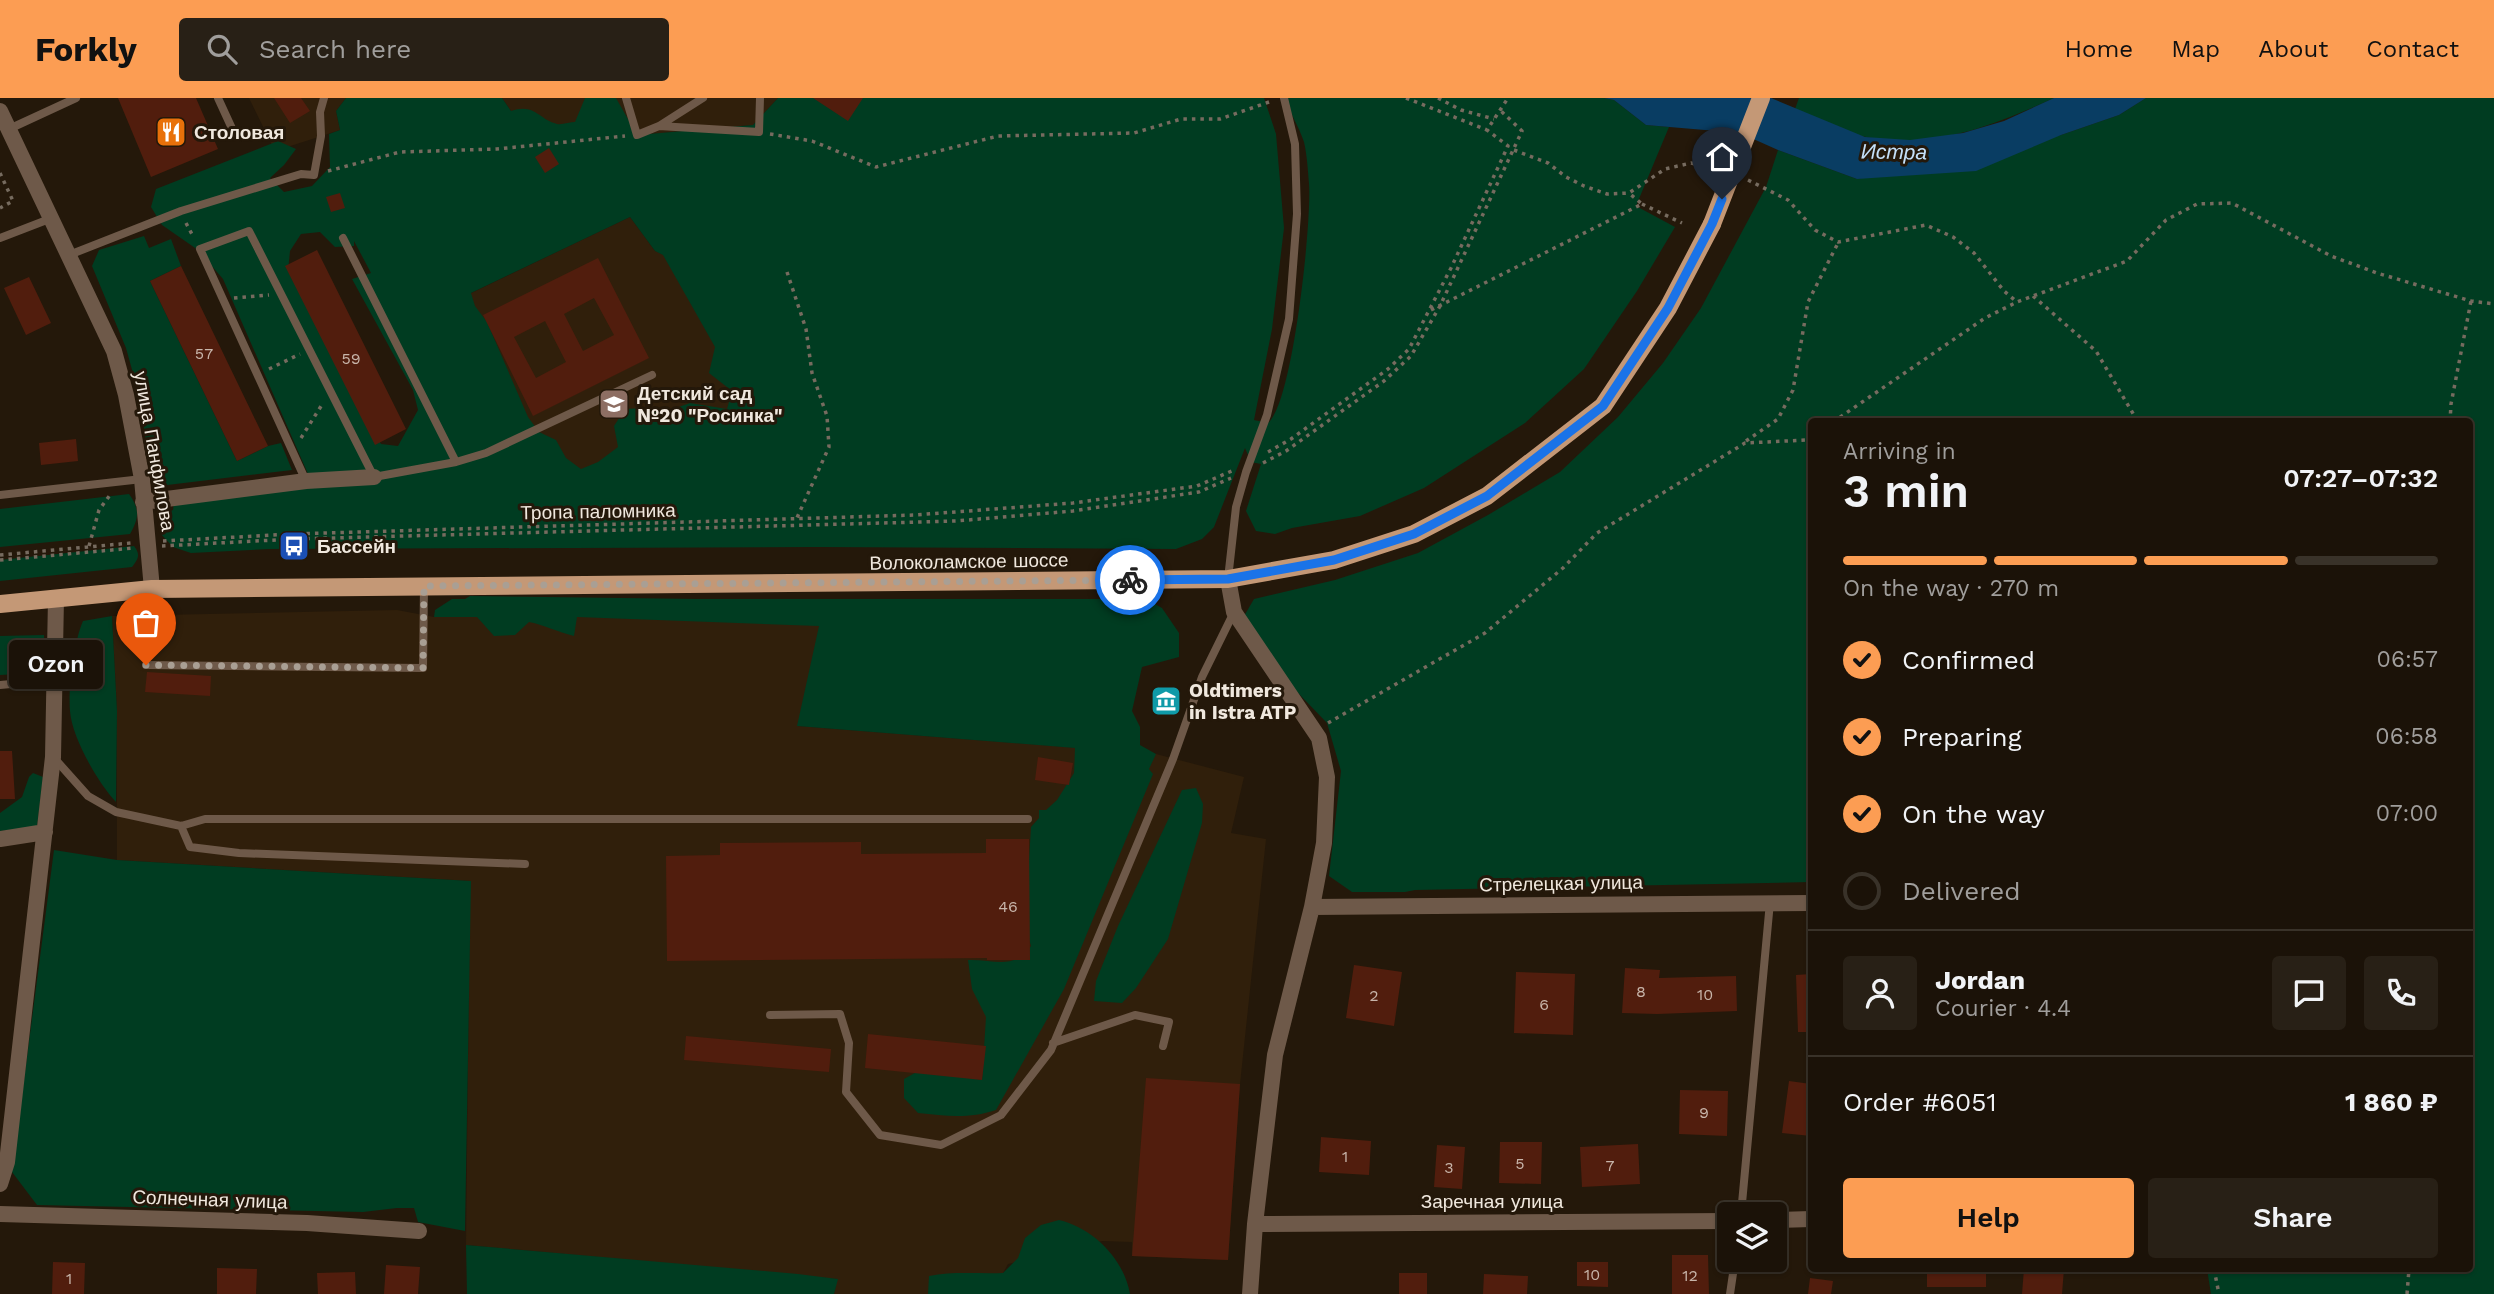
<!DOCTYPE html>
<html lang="en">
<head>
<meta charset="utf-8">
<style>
  body { margin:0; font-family:"Work Sans",sans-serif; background:#282016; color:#f1f3f6; height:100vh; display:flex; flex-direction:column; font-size:26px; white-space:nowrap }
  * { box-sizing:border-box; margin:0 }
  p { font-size:23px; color:#a09e9c }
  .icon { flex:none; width:38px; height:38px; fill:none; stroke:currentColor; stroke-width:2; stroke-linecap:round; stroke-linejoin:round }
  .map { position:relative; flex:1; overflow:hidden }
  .details { position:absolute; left:1808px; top:320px; width:665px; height:854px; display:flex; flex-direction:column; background:#1b1208; border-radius:7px; box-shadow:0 2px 5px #0004,0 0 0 2px #393229 }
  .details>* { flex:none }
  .buttons { position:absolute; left:1717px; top:1104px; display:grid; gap:14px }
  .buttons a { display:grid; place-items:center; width:70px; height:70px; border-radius:7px; background:#1b1208; box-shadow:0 2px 5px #0004,0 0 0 2px #393229; font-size:35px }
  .pin { position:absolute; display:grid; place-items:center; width:60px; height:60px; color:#fff; margin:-72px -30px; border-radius:50% 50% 50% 0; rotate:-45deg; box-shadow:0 0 7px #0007 }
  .pin .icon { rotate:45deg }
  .courier { position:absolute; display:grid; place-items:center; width:70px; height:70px; margin:-35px; border:5px solid #1a73e8; border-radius:50%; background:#fff; color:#222; box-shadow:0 2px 9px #0007 }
  .bubble { position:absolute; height:49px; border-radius:7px; background:#1b1208; box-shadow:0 2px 5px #0004,0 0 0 2px #393229; font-size:23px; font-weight:600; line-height:49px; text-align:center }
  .head em { font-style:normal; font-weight:600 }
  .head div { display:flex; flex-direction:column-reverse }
  .head { display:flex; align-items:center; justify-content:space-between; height:119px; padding:0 35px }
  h1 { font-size:46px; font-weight:600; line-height:52px }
  .bar { display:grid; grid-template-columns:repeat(4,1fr); gap:10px 7px; align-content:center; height:84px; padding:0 35px }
  .bar i { height:9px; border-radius:5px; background:#393229 }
  .bar .active { background:#fc9d53 }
  .bar p { grid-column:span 4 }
  .line { display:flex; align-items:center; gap:18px; padding:0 35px; border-top:2px solid #393229 }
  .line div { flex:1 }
  .round { display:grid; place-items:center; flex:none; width:74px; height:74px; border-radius:7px; background:#282016 }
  ol { padding:0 35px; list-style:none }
  li { display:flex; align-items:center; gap:21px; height:77px }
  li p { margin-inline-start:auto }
  li .icon { padding:7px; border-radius:50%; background:#fc9d53; color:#111; stroke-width:4 }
  li:last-child { color:#a09e9c }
  li i { width:38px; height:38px; border:4px solid #393229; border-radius:50% }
  .primary-button { display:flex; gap:14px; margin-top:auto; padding:14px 35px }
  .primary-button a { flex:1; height:80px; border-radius:7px; background:#fc9d53; color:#111; font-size:28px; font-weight:600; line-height:80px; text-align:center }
  .primary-button a+a { background:#282016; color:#f1f3f6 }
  header { display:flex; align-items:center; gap:42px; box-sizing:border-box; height:98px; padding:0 35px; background:#fc9d53; color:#111 }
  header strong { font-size:33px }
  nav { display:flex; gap:38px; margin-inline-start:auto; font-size:24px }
  .search { width:490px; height:63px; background:#282016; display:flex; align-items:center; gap:18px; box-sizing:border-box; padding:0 24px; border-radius:7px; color:#a09e9c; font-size:26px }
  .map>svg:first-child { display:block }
</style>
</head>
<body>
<header>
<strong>Forkly</strong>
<div class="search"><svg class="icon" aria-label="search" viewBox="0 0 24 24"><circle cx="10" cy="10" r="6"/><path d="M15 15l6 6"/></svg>Search here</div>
<nav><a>Home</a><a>Map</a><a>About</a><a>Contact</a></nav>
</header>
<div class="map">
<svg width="2494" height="1196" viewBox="0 0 2494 1196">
  <rect width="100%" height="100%" fill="#24180a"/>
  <path fill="#301f0b" d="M249,0H346L336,13L340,32L275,53Z
    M502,0H778L753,27L629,38L520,26Z
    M630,119L655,153L718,181L795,392L613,422L415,222Z
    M397,512L434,519L822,518L798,628L1156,656L1244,679L1231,735L1266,741L1240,986L1228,1162L1132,1158V1144L1102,1143L1008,1166L996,1188L1079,1196H834L837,1181L466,1147L470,783L117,762V613L112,518Z"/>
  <path fill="#003c21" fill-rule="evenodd" d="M346,0H502L511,13C535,5 538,21 557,26C562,27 570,24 575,24L585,0H616L637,37L753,27L778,0H1264L1276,36L1284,130L1272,231L1254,322L1268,325C1293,306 1312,122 1309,86C1308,73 1307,57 1304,44C1299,29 1290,14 1284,0H1604L1614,2L1646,27L1669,29L1636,108L1675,129L1637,193L1584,271L1525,325L1424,390L1360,418L1292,430L1275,436L1256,433L1246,413L1261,366L1251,364L1245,350L1214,429L1202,441L1176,451L816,449L269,451L191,455L173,449L160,435L164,416L173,412L174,404L308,376L223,181L198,152L162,127L151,109L156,91L278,43L296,51L284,67L270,80L284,94L312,88L330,69L329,36L340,32L336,13ZM630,119L655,153L663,157L715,249L709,275L732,293L727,311L690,305L662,315L644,310L625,311L614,328L618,349L598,364L581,371L566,360L556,342L539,334L528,319L487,224L475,208L471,195ZM320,134L335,149L354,148V143L371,175L352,181L413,292L418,312L398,348L381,346L288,173L290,153L301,136Z
    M1799,0H2054C1997,26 1931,53 1866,39C1842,34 1817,20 1795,11Z
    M2146,0H2494V1196H2211L2207,1171H2469V324H1811V784L1415,792L1405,794H1352L1329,778L1341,673L1327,625L1254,549L1240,525L1254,501L1335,482L1418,455L1488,417L1560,374L1618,319L1663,265L1701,210L1766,89L1778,52L1857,81L2061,37L2119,17Z
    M144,138L149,150L171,141L181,168L150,183L237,363L268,348L281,345L292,372L159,388L152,385L139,297L126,250L92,168L99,152Z
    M129,396C140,411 139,420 130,436L0,449V411Z
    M134,448C141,457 138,461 132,469L0,483V462Z
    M470,498L698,501H1146L1162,510L1179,535V559L1142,569L1132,613L1140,629V647L1156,656L1149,671L1153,676L1064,891L996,1012C969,1021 946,1018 918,1015L904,1000V981L922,971L982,982L986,919L972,891L968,862C995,861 1012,873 1031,848L1025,828L1031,729L1039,720V712H1046L1057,702L1074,675L1075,650L797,628L819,528L577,519L574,538C557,534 545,527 529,524L515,537L494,538L477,519H434L435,512L452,501H465Z
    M112,518L117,613L116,704C98,685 72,640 70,613C68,591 74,543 83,523Z
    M44,537L45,566L38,575L0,577V538Z
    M33,675L43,679L37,729L0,733V715L22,699L29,679Z
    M1196,690L1203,706L1202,725L1168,841L1136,890L1122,905L1094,903L1096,883L1118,828L1182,692Z
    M54,752L117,762L471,783L465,1133L418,1124L414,1110H397L363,1114L37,1107L12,1074Z
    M1059,1122C1093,1130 1124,1161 1130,1196H928L929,1178C953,1173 978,1176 1003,1175L1018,1160L1025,1140L1041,1127Z
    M466,1147L798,1176L838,1181L834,1196H467Z"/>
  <path fill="#093d63" d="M1604,0H1771L1865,39L1910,42L1963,35L2004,23L2054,0H2146L2119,17L2061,37L1976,73L1857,81L1778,52L1740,35L1646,27L1614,2Z"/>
  <path fill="#511d0d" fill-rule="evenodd" d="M118,0H196L218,51L151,79Z
    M274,0H301L310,13L290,25Z
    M813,0H863L848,23Z
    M549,50L559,66L545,75L535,59Z
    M340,95L345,110L331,114L326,99Z
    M317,152L406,331L375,347L285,168Z
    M598,160L649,260L533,318L483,217ZM594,200L614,237L583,253L564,216ZM545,223L566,264L536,280L514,239Z
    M181,168L268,348L237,363L150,183Z
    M29,179L51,225L26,237L4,190Z
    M76,341L78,363L41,367L39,345Z
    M147,574L211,578L210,598L145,594Z
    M0,653H12L15,701H0Z
    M1038,659L1073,665L1069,687L1035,682Z
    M986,741H1029L1030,862H987V860L667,863L666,758L720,757V745L861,744V756L986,755Z
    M1354,867L1402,874L1394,928L1346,920Z
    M1625,870L1660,872L1659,880L1736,878L1737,913L1657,916L1622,915Z
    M1516,874L1575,876L1573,937L1514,935Z
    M1811,876V934H1798L1796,877Z
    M868,936L986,948L982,982L865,970Z
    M686,938L831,951L829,974L684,962Z
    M1146,980L1240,986L1228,1162L1132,1158Z
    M1789,983L1811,986V1038L1782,1035Z
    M1680,992L1728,993L1727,1038L1679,1036Z
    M1321,1039L1371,1043L1369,1077L1319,1074Z
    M1500,1044H1542L1541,1086L1499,1085Z
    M1638,1046L1640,1086L1582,1089L1580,1049Z
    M1437,1047L1465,1049L1462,1091L1434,1089Z
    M1672,1157H1708L1709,1196H1672Z
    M53,1164L85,1165L84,1196H52Z
    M1577,1164H1608V1189L1577,1188Z
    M386,1167L420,1169L418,1196H384Z
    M217,1170L257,1171L256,1196H217Z
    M1927,1171H1986V1189H1927Z
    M2024,1171H2064L2062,1196H2022Z
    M355,1174L356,1196H318L317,1175Z
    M1399,1175H1427V1196H1399Z
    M1484,1176L1528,1178L1527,1196H1483Z
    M1810,1180L1833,1183L1831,1196H1808Z"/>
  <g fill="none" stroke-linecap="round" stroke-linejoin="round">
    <path stroke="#766b5f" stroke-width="3.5" stroke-dasharray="3.5 5" stroke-linecap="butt" d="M1406,0L1487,32
      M1438,0L1461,12L1494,21
      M770,36L812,43L876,69L998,38L1134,35L1181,21H1220L1272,3
      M1514,52L1548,65L1566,79L1584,88L1607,96L1629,95L1665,71L1691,65L1715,70
      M328,73L400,54L497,51L625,38
      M0,75L13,103L0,110
      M1748,82L1788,102L1815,132L1838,144L1926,127L1953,139L1974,155L2004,193L2017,204L2127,163L2166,122L2197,106L2232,105L2331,158L2377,175L2471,203L2494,206
      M1642,106L1682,125
      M186,125L194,140
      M787,174L806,231L812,275L827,318L829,349L796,422
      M2033,198L2096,253L2138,324
      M234,200L269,197
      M1431,212L1642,106L1629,95
      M269,271L300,256
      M1833,324L1985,220L2017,204
      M2450,324L2451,306L2471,203
      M301,340L323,305
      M1746,343L1778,321L1793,292L1808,204L1838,145
      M1268,354L1291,341L1388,271L1409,251L1451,170L1508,48L1487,32L1508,0
      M1263,365L1286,353L1384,283L1411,258L1440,208L1522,33L1500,12
      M163,443L293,436
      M89,448L99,412L110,397
      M162,448L294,441L956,423L1073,413L1199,394L1231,380
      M294,448L293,436L915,417L1073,405L1197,388L1234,372
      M0,457L131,445
      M0,462L134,450
      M1328,625L1485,535L1563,470L1597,435L1745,345L1806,342L1811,338
      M2214,1171L2219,1196
      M2407,1196L2409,1171"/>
    <path stroke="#6e5949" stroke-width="8" d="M218,0L235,37
      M626,0L637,37L659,28L703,0
      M659,28L759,34L760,0
      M9,31L76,0
      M0,140L52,120
      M343,140L456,364
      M69,157L181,113L301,76L314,77L321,38L320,14L324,0
      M306,383L200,151L249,133L374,379L456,364L486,355L652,277
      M0,397L142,381
      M1228,481L1236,409L1246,374L1267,317L1289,221L1297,116L1295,46L1284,0
      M146,567L423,570L424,488
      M0,587L55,582
      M55,661L88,698L116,714L181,728L205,721H1028
      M181,728L190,749L239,755L525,766
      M770,917L840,916L849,945L846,994L880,1037L941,1047L1001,1017L1051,952L1173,661L1202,579L1234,514
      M1053,945L1135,917L1169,924L1163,948
      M1741,1116L1770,804
      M1730,1196L1735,1162"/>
    <path stroke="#6e5949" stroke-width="16" d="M0,13L114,253L126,297L142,381L152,491
      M143,404L306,383L374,379
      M1228,481L1234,514L1319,640L1327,679L1324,745L1312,809L1275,957L1255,1126L1250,1196
      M0,741L45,734
      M1312,809L1811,805
      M0,1086L7,1064L53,659L56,500
      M0,1116L307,1125L419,1133
      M1774,1122L1811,1121
      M1255,1126L1729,1123"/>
    <path stroke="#c49876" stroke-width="18" d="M0,506L152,491L1228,481L1334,462L1414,436L1487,398L1603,308L1668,210L1712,126"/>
    <path stroke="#c49876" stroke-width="18" d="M1712,126L1761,0"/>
  </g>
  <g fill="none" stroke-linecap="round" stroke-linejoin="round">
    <path stroke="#a99f94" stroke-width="7" stroke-dasharray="0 12.6" d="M146,567L423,570L424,488L1130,482"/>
    <path stroke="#1a73e8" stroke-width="9" d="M1130,482L1228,481L1334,462L1414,436L1487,398L1603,308L1668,210L1712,126L1722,101"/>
  </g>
  <defs>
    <g id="restaurant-square" transform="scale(1.575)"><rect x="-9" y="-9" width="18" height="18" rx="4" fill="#e8710a" stroke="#24180a"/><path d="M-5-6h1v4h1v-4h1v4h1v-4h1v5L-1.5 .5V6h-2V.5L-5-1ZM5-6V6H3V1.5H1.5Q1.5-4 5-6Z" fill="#fff"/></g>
    <g id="school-square" transform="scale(1.575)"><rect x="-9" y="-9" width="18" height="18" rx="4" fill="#8d6e63" stroke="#24180a"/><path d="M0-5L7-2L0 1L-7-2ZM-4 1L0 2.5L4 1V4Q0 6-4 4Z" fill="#fff"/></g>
    <g id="bus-square" transform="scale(1.575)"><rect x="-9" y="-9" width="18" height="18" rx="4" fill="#1a4fb4" stroke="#24180a"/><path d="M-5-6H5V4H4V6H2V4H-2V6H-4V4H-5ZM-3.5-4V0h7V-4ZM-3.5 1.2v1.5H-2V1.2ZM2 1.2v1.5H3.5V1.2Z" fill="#fff"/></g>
    <g id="museum-square" transform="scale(1.575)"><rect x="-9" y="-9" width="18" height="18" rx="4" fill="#0f9aa8" stroke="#24180a"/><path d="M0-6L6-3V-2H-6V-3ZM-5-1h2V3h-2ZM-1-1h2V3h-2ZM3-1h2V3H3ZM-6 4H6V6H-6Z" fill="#fff"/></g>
  </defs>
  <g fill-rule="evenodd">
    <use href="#restaurant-square" x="171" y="34"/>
    <use href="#school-square" x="614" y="306"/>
    <use href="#bus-square" x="294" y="448"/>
    <use href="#museum-square" x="1166" y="603"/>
  </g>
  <g text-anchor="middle" stroke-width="6" stroke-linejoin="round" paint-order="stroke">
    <g font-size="16" fill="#c8b5aa">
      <text x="204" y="261">57</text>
      <text x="351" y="266">59</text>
      <text x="1008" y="814">46</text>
      <text x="1641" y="899">8</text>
      <text x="1705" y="902">10</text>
      <text x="1374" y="903">2</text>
      <text x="1544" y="912">6</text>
      <text x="1704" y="1020">9</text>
      <text x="1345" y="1064">1</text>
      <text x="1520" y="1071">5</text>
      <text x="1610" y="1073">7</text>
      <text x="1449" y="1075">3</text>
      <text x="1592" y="1182">10</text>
      <text x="1690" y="1183">12</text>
      <text x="69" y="1186">1</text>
    </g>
    <g font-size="19" font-weight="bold" fill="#f0e8de" stroke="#24180a" text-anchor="start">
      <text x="194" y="41">Столовая</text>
      <text x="637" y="302">Детский сад<tspan x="637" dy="22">№20 "Росинка"</tspan></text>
      <text x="317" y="455">Бассейн</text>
      <text x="1189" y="599">Oldtimers<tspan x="1189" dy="22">in Istra ATP</tspan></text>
    </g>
    <g font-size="19" fill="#f0e8de" stroke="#24180a">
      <text transform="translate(155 353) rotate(80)" y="7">улица Панфилова</text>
      <text transform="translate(598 413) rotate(-1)" y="7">Тропа паломника</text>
      <text transform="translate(969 463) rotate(-1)" y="7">Волоколамское шоссе</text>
      <text transform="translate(1561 785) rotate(-1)" y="7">Стрелецкая улица</text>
      <text transform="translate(210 1101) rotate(2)" y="7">Солнечная улица</text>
      <text x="1492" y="1110">Заречная улица</text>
    </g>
    <g font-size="21" font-style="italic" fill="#c4e0f9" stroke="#24180a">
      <text transform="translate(1894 54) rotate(1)" y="7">Истра</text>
    </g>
  </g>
</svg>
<div class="buttons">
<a><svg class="icon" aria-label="layers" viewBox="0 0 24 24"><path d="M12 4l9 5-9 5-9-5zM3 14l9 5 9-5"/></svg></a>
</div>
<div class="pin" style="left:146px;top:567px;background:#ea580c"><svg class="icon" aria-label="bag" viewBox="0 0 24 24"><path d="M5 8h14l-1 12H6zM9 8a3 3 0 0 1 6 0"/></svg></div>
<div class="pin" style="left:1722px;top:101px;background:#1f2937"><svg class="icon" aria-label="home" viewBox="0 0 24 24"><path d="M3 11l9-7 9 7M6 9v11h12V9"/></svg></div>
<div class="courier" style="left:1130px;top:482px"><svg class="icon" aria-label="bike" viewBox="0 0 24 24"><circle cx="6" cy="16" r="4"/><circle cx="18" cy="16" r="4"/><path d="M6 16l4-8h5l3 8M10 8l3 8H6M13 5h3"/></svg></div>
<div class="bubble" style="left:9px;top:542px;width:94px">Ozon</div>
<section class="details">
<div class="head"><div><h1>3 min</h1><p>Arriving in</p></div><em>07:27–07:32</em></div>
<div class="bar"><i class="active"></i><i class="active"></i><i class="active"></i><i></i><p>On the way · 270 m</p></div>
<ol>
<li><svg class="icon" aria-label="check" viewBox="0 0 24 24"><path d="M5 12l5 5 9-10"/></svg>Confirmed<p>06:57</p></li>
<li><svg class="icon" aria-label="check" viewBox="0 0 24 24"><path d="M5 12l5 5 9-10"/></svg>Preparing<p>06:58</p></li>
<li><svg class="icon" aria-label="check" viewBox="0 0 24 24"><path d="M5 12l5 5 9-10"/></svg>On the way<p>07:00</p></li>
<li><i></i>Delivered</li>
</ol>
<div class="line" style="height:126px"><a class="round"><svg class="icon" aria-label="person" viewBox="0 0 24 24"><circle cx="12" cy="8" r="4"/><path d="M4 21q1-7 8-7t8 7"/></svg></a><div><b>Jordan</b><p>Courier · 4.4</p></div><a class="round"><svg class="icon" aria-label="chat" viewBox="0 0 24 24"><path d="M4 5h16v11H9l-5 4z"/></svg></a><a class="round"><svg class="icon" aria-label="phone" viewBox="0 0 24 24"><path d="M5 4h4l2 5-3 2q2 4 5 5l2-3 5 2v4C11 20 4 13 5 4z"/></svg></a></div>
<div class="line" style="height:91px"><div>Order #6051</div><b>1 860 ₽</b></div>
<div class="primary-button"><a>Help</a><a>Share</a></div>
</section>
</div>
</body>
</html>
